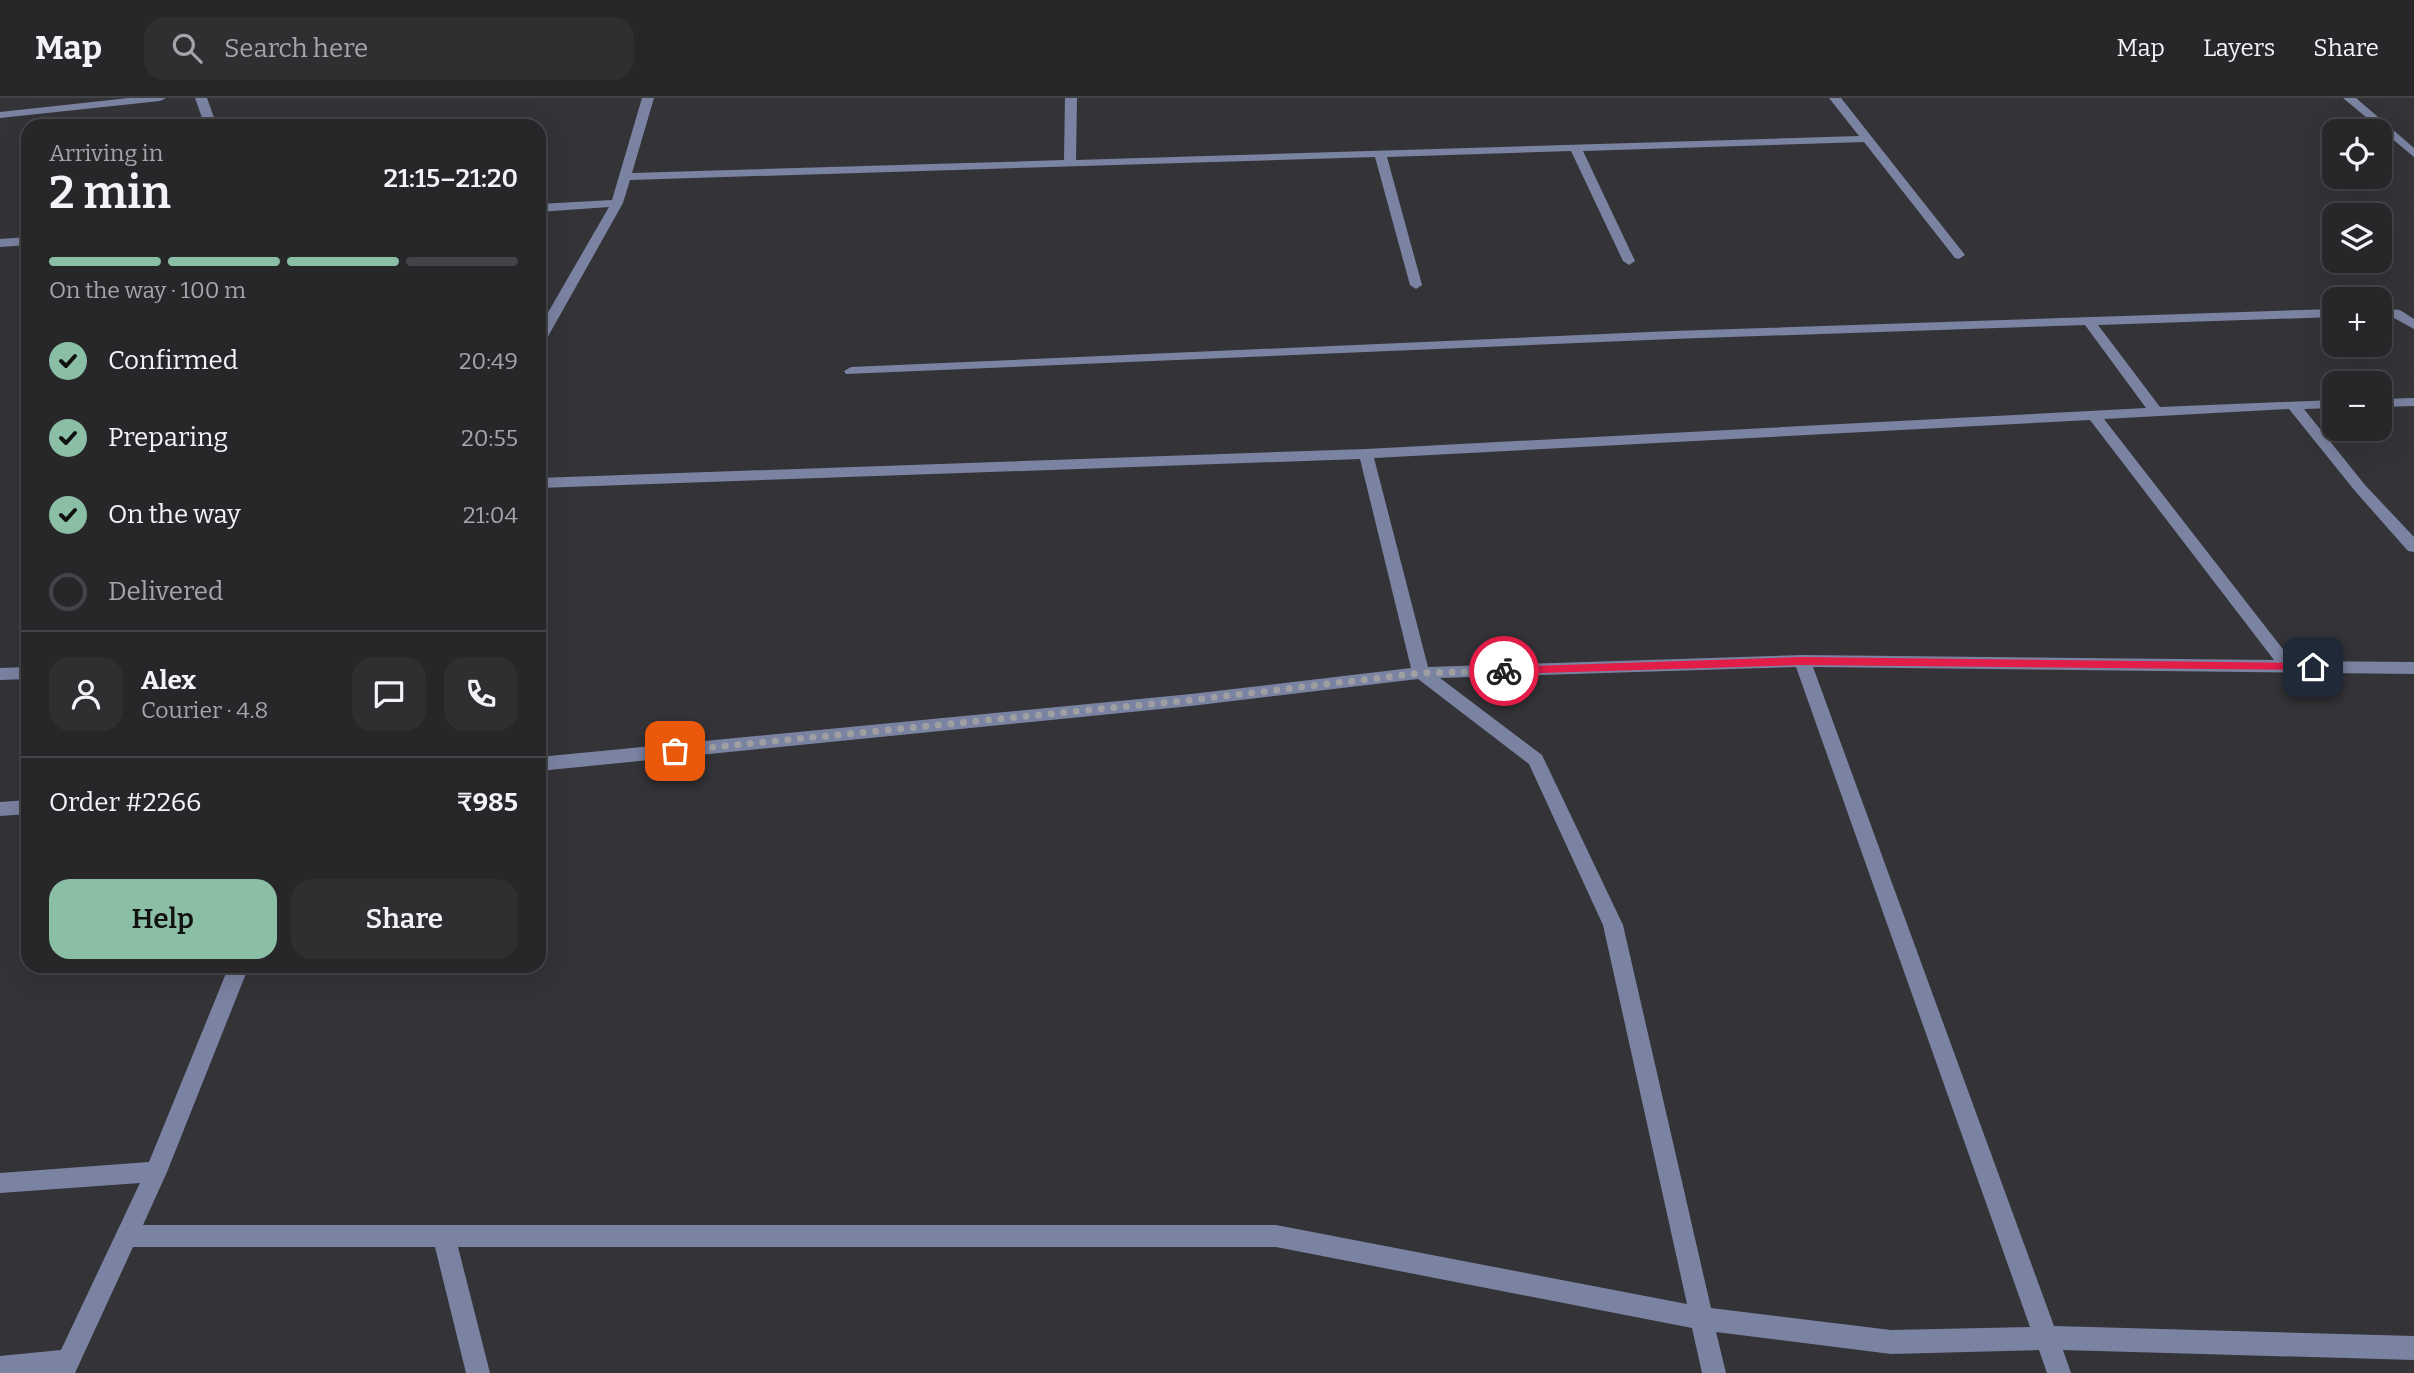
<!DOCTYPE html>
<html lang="en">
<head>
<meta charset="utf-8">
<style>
  body { margin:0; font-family:Bitter,serif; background:#2f2f32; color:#f1f3f6; height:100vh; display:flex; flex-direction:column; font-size:26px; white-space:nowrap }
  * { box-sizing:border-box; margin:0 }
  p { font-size:23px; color:#a4a5a8 }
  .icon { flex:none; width:38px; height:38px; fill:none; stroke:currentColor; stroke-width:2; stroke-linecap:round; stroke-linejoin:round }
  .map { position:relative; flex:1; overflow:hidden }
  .details { position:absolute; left:21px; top:21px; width:525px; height:854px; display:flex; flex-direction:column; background:#27272a; border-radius:21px; box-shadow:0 7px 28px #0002,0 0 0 2px #434447 }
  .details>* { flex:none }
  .fabs { position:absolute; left:2322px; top:21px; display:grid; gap:14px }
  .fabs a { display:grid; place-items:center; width:70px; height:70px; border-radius:14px; background:#27272a; box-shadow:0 7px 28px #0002,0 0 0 2px #434447; font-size:35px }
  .pin { position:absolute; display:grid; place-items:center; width:60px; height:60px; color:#fff; margin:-30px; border-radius:14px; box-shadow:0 4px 10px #0006 }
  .courier { position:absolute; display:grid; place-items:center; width:70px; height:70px; margin:-35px; border:5px solid #e11d48; border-radius:50%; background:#fff; color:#222; box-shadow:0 2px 9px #0007 }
  .summary em { font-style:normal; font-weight:600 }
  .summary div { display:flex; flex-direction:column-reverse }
  .summary { display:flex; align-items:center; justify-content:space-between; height:119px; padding:0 28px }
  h1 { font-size:46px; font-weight:600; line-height:52px }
  .bar { display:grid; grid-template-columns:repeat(4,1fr); gap:10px 7px; align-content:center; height:84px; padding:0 28px }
  .bar i { height:9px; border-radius:5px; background:#434447 }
  .bar .active { background:#8abfa5 }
  .bar p { grid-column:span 4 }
  .line { display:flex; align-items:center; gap:18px; padding:0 28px; border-top:2px solid #434447 }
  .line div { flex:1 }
  .round { display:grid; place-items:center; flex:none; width:74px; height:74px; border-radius:21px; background:#2f2f32 }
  ol { padding:0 28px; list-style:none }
  li { display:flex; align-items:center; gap:21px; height:77px }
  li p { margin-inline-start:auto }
  li .icon { padding:7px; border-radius:50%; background:#8abfa5; color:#111; stroke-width:4 }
  li:last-child { color:#a4a5a8 }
  li i { width:38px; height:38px; border:4px solid #434447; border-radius:50% }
  .cta { display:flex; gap:14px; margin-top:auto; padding:14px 28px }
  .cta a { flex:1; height:80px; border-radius:21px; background:#8abfa5; color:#111; font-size:28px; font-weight:600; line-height:80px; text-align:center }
  .cta a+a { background:#2f2f32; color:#f1f3f6 }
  header { display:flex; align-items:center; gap:42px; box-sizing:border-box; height:98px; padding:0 35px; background:#27272a; border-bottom:2px solid #434447 }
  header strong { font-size:33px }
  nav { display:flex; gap:38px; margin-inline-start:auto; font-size:24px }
  .search { width:490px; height:63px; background:#2f2f32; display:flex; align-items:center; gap:18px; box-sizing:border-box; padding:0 24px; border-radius:21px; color:#a4a5a8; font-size:26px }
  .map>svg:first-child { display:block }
</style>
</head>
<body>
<header>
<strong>Map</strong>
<div class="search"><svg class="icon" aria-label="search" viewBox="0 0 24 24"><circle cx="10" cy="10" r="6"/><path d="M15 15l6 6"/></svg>Search here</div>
<nav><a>Map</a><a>Layers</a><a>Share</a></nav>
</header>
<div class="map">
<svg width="2414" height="1275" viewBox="0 0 2414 1275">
  <rect width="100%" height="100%" fill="#343438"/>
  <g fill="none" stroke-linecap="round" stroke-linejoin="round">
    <path fill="#7b83a2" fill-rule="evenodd" d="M129,0H166L160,3L0,20V14Z
      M195,0H207L217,28H205Z
      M642,0H654L632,75L1064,62L1065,0H1077L1076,62L1859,38L1829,0H1841L1965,157L1959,161L1955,160L1864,44L1583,53L1635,163L1629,167L1623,163L1571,53L1387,59L1422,187L1416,191L1410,187L1375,59L630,82L623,105L546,242L539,246V230L609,109L539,114V106L612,102Z
      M2343,0H2356L2414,50V59Z
      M28,139V147L0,149V141Z
      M2380,210L2400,212L2414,221V231L2392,219L2380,218Z
      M2334,211V219L2098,227L2160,309L2334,302V310L2304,311L2365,387L2414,439V454L2408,453L2355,393L2289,311L2104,321L2292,563L2414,564V576L1813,569L2054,1228L2414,1238V1262L2063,1252L2071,1275H2047L2039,1252L1891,1256L1716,1234L1726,1275H1702L1692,1230L1276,1149H458L490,1275H466L435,1149H133L75,1275H0V1258L61,1252L140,1085L0,1095V1075L149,1064L229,868H249L167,1074L143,1127H1276L1687,1206L1603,827L1529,666L1418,581L1191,608L539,673V659L1191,596L1411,570L1360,361L539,390V380L1366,351L2146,310L2085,227L1672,241L846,276L844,273L851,269L1672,233ZM2090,322L2274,562L1802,557L1428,569L1374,360ZM1796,569L2030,1229L1891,1232L1711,1210L1623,827L1542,657L1440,580Z
      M2414,300V308L2380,309V301Z
      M28,569V581L0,582V570Z
      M28,702V716L0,718V704Z"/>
  </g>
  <path fill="#e11d48" d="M1802,559L2313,565L2318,569L2313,572L1802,567L1504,576L1499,573L1504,569Z"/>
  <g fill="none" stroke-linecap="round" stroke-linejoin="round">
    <path stroke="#9f9fa2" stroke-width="7" stroke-dasharray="0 12.6" d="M675,653L1191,602L1421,575L1504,573"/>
  </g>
</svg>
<div class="fabs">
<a><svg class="icon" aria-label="locate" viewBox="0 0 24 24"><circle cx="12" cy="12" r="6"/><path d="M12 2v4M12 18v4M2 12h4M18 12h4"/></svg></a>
<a><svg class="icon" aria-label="layers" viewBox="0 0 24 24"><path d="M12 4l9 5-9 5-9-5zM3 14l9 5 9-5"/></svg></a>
<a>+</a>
<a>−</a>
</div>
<div class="pin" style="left:675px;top:653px;background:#ea580c"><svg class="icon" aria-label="bag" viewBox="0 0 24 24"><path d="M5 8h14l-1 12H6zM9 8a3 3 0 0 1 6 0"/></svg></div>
<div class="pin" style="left:2313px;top:569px;background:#1f2937"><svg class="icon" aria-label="home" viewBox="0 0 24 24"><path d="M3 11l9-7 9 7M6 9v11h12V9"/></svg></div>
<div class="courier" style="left:1504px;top:573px"><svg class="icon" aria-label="bike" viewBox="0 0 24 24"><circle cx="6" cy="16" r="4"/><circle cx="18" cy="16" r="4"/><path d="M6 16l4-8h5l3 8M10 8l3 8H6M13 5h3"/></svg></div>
<section class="details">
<div class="summary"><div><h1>2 min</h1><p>Arriving in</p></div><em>21:15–21:20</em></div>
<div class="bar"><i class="active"></i><i class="active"></i><i class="active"></i><i></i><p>On the way · 100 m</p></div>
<ol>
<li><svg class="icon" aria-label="check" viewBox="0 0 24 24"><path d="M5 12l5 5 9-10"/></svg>Confirmed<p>20:49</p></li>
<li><svg class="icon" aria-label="check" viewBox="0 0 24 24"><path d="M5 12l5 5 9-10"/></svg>Preparing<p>20:55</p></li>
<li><svg class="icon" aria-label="check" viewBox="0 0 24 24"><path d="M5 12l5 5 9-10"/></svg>On the way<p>21:04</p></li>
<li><i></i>Delivered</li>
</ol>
<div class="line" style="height:126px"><a class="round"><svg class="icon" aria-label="person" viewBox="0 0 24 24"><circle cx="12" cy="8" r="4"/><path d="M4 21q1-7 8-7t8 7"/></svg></a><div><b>Alex</b><p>Courier · 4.8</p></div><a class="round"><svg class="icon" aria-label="chat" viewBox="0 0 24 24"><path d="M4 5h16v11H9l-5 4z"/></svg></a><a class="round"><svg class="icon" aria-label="phone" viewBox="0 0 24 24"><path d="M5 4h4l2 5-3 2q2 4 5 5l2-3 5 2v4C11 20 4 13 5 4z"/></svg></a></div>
<div class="line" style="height:91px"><div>Order #2266</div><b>₹985</b></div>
<div class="cta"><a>Help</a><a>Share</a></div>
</section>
</div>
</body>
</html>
